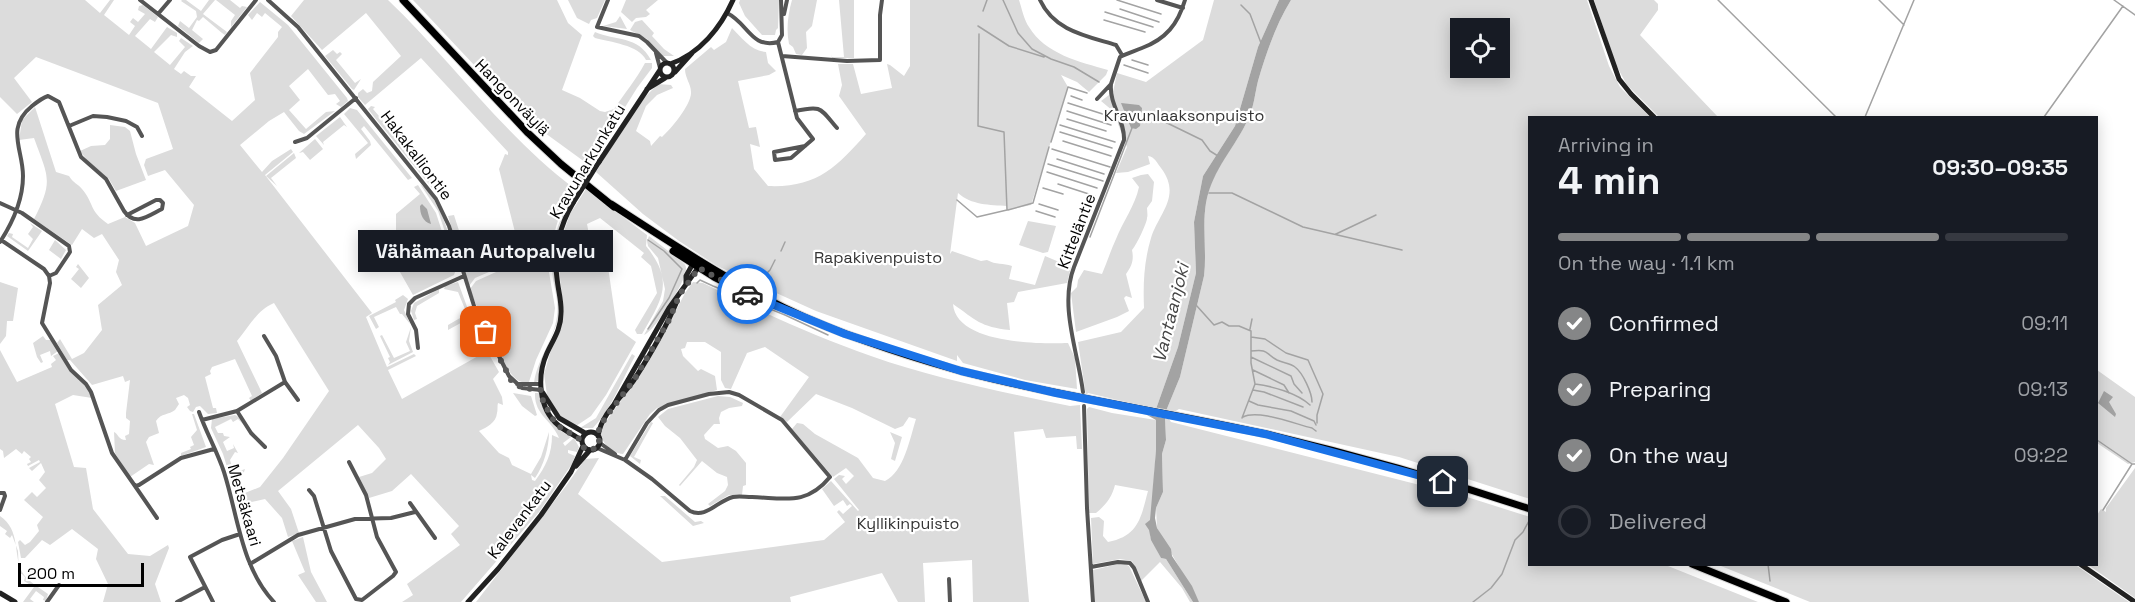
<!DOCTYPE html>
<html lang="en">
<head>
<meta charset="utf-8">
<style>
  body { margin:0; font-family:"Space Grotesk",sans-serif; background:#20242c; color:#f1f3f6; height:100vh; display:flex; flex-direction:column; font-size:22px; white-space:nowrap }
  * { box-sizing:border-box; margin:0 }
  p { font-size:20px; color:#9ea1a6 }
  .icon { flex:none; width:33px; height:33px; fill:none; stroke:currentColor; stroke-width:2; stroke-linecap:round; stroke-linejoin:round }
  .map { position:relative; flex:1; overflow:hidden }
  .side { position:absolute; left:1528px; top:116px; width:570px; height:450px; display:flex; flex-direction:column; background:#171b24; border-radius:0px; box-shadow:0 3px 15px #0003 }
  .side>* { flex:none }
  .buttons { position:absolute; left:1450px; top:18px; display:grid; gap:12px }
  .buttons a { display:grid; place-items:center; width:60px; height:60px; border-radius:0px; background:#171b24; box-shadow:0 3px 15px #0003; font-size:30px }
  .scale { position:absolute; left:18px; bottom:15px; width:126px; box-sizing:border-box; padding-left:6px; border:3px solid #000; border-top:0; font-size:16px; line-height:21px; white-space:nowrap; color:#000; -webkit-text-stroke:4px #fff; paint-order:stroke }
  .pin { position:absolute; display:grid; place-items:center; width:51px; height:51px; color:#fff; margin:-26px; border-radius:12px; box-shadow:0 3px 9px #0006 }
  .courier { position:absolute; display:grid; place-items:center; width:60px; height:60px; margin:-30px; border:4px solid #1a73e8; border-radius:50%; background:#fff; color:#222; box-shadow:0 2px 8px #0007 }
  .bubble { position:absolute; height:42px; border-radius:0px; background:#171b24; box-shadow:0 3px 15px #0003; font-size:20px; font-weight:700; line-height:42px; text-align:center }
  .head em { font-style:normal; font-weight:700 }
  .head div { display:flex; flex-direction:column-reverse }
  .head { display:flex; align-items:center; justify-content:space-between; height:102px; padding:0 30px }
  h1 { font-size:39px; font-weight:700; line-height:45px }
  .bar { display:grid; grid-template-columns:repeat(4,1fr); gap:9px 6px; align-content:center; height:72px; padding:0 30px }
  .bar i { height:8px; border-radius:4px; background:#363941 }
  .bar .on { background:#858687 }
  .bar p { grid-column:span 4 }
  ol { padding:0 30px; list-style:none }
  li { display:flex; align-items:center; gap:18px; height:66px }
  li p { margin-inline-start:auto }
  li .icon { padding:6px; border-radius:50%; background:#858687; color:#fff; stroke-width:4 }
  li:last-child { color:#9ea1a6 }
  li i { width:33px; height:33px; border:3px solid #363941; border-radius:50% }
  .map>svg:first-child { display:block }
</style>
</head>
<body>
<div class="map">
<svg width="2135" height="602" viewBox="0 0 2135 602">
  <rect width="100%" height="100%" fill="#fff"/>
  <path fill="#dcdcdc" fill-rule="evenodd" d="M0,0H85L100,13L110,0H114L104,15L129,35L135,26L130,22L133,18L138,22L145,14L138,10L139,6L143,5L158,17L155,22L150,19L135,36L151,49L167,27L177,33V37L171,35L154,52L170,65L185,47L179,41L181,38L193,46L185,52L174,69L181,74L184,71L191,76H196L189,87L232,121L255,100L250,73L278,37V32L282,27L265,13L262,17L257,13L252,20L248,15L260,2L288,25L347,98L348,101L341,107L336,104L340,101L335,94L328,95L308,69L289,86L300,100L289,110L306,129L326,112L335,111L304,134L299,131L284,112L269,121L240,145L262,172L272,161L291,149L293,152L265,175L372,313L366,317L387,367L414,354L416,356L388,370L402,399L487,351L499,372L493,379L502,397L503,405L498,403C497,406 498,409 497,413C496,423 487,427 479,431L499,453L509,458L512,465L531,474L541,457L549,432C549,447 544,465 535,478L531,475L532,480L535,481C546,466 552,454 552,435L559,438C552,420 534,415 535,393H539C544,413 552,427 571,437L563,443L565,446L574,438L579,447L577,452L568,450V453L575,456L572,464L539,512L461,602H402L413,595L407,584L460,545L451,534L459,526L411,474L392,491L369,498L359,477L372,473L386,459L379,448L358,425L278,491L291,509L299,533L288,537L282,518L265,499L247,503L238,502L223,454L211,428L212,419L235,415L239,417L243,424L238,419L233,422L231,419L215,427L218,433H223L224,436L230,437L223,442L227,451L234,448L233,444L238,453L235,452L230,460L234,473L245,469L244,472L232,478H236L238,483L236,484L240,495L260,487L283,458L329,391L274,303C257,310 249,327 237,341L262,393L251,401L249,398L252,396L235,359L212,367L210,371L211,374L205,377L213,408H216L217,413L208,414L200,406L196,407L193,412L190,411L187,407L190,405L188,398L184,395L176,398L179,404L175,410C169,415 161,413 156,421L159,433L149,437L146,442L154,465L149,464L130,477L115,453L114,432C118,433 118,440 126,440L125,436L129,434L130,421L126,418V413L130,380L125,382L123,376L92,385L70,360H67L57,343L60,339L72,359L84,353L102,330L98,305L122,285L116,272L119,260L102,234L94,238L82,229L72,245L34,219C54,180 48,177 34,138L19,140L22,120L35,107L56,172L69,176C73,183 78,184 82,189C94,203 89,211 108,224L125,217L135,223L146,246L188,226L194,205L165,170L148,176L144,165L146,159L173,149L158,103L36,57L14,78L32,102L17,114L0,97Z
    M182,0H186L201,11L209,0H215L203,14L227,32L225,35L222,33L203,17L199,21L197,20L192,30L203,39L199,43L178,26L180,21L189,28L197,17L196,11L181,1Z
    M216,0H230L240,8L242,6L247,7L231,27V21L235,15Z
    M304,0H388C452,61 504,136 575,189L559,217L549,251L536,252L475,278L469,286L448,216L454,215L469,262L515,243L513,246L518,244L499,169L505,154L508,155V152L421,58L365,105L358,97V93L363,89L367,93L372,91L373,82L401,56L366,13L322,50L291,16Z
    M413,0H557L568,23L582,35L562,90L580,98L600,111L605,112L614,109C624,94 636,80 645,63H652V68L637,88L589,165L523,117Z
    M568,0H605L597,18L591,20L589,24L577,18Z
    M626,0H658L646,10L650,14L646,17L636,18L632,22L621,12Z
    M740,0H779L778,28L776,30L775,35H762L745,16L739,3Z
    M792,0H817L812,26L806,32L807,48L802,55L796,54L793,47L789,44C786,29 788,14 792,0Z
    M839,0H854V58H832L831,54L832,57H844Z
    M910,0H1019C1022,9 1024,20 1029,27C1045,54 1080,62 1108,70L1106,75L1089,92L1077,82L1061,75L1068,87L1031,205L1007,210V206C990,205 971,205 958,193L950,254L952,251L981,261L987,260C996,265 1003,263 1012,266L1009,279L1035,285L1045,256L1071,267L1067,283L1018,292L1014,302L1007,303L1010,330C980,327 976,320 953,304C956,344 1040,344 1068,343L1075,358L1077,389L1025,380L963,363L957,355V361L816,311L717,266L679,241L643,214L596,172L639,103L658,84L671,85L673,88L657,95L646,106L636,131L650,141L651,146L660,136L662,137C671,129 692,104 691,92C691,84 685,78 685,69L711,47L714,50L726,42L732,28C741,37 751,51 766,52L768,63L776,71L769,75L738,81L749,128L756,127L760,147L750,144L754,169L768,186C816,188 836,168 866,134L839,96L842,85L838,64H853L861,94L892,88L887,64L890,65L904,76L910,66Z
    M1214,0H1279L1258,47L1235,126L1203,176L1194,222L1196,273L1178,347L1156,409L1088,393L1086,396L1078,342L1121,332L1144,308C1143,284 1144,261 1151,238C1159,213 1182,196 1161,168C1157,163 1155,157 1148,156L1150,164L1128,172L1116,173L1127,147L1113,111L1101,101L1113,92L1117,73L1146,82L1203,40Z
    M1291,0H1587L1609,66L1620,87L1650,117H1530V499L1399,457L1179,409L1174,412L1166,411L1180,377L1204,276C1207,252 1202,227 1206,203C1211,169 1236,147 1249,117C1254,106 1255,93 1258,81C1266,54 1276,24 1291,0ZM1461,28H1500V68H1461Z
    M1594,0H1654L1658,4V10L1640,35L1718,117H1659L1627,85L1616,65Z
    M620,16L627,29L603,26L616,22Z
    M642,20L654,33L652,36L664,49L674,56H663L647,39L630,30L635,22Z
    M595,32C615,41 638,35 651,60H646C639,45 610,42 595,38L593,36Z
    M333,50L337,54L340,52L342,54L336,60L355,83L361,79L354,90L352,89L325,56Z
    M371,106L375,107L373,109L390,129L396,128L415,152L412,154L437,185L436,187L432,188L375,118L368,109Z
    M350,108L357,110L412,178L408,180L364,126L361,129L370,141L371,145L356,159L355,154L368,143L344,114Z
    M340,117L347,127L344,125L323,142L324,145L316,136Z
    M110,125L125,127L130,131L136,154L146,180L116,191L109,179L87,160L80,151L91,146L105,145L110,139Z
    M315,139L323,149L310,160L303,152L299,153Z
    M294,153L296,158L271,178L277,186L266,176Z
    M1148,174L1154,182L1152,201L1147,208C1147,211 1148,215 1147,218C1147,223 1136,246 1132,250C1134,260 1132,266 1126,274L1132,298L1126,296L1124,298L1129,311L1117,317L1076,332L1071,293L1077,287L1078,280L1084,270L1102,274C1107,262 1111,250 1116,239C1123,221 1135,206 1139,187L1132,178L1141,175Z
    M420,184C442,199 451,244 459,268L458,271L438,211Z
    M418,185L436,213L455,272L454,275L413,295L396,265V214L420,194L414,187Z
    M586,189L647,235L646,246C675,282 662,299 642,334H637L635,330L657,293L651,266L641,257L644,253L600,218L587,224L592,250L608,267L617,328L636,342L606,395L591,416L576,426L560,417L547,395L544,374L550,353L562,324L564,313L558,260L562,237L570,214Z
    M572,198L560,224L555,244L553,263L559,303L558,321L543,357L538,381L534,383C537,359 554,340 557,316C559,304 555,291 553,279C549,250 556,222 572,198Z
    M1028,221L1056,226L1048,252L1043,253L1019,245Z
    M30,223L42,231L28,251L7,236L9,233L13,234L12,237L28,248L33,239L28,234L33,227Z
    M649,236L681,261C684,264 686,264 686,269C686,282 654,332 644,335L663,301L665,289L658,258L648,246L647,241Z
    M55,240L66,250L61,259L49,250Z
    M538,253L550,254L549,272L555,308L553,323L536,360L529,382C524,383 520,382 516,379C503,369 476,306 470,289L476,281Z
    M78,264L89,278L81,288L71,279L79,269L76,267Z
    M0,282L18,288L13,321H7L6,336L0,344Z
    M458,282L470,315L468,319L448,330V325L467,314L458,292L444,289L445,286Z
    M693,282L703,283C758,310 813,336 871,356C936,379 1003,392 1070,406L1080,405L1082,449H1077L1076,436L1046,438L1043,429L1014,432L1029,602H973L972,560L923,563L925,602H898L882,573L790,597L791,602H476L566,486L585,459L599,458L578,494L662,562L824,540L845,522L837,512L839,510L843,514L852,506L850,504L847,506L843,500L834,506L822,489L831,481L858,511L859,510L834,479L839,475L845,476L842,479L846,484L854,476L846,468L833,477L792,429L797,423L803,424L815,434L858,458L873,478L885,481C904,472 910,438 916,419L909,417L903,426L895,429L852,408L816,394L787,422L780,417L809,377L765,347L747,353L731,389L725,388L721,380V352L705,342H687L685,348L681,349L683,356L698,371L701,369L715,376L717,390L657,408L650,414L623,454C612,453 601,443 600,431L614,410L629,390L667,328L685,293Z
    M439,289V293L417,306L415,313L417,319L414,320L411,311L414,303Z
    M403,295L408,299L404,310L410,324L402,314H400L396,307L374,317L379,327L376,329L369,316L396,302L395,300Z
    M411,327L409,341L413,352L388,365L390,362L388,358L390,357L380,336L382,335L394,358L410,351L406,342Z
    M43,336L46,340H51L58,351L51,356L50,351L40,355L43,362L41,363L37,357L33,343Z
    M0,350L17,382L52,367L51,364L56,360L53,356L59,353L87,386L92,398L73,395L55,404L74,467L86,468L93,509L128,554L150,556L168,545L169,548L155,584L161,602H103L108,584L96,559L98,549L72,529L50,545L42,540L25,558H21L18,542L20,540L25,545L30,542L39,531L37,525L43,517L24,500L32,492L37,497L46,488L39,480L45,472L41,463L32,471L29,468L40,462L39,460L28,466L27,464L31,462L29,459L31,457L24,451L22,454L16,449L4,458L3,451L0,449Z
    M632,354L635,356C622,380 612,408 593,428H580L596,418Z
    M2097,370L2135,397V462L2128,464L2097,443Z
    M513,393L531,396L537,415L535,416L522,406Z
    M718,396L730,397L743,403L742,406L729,408L721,412L719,418L720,424H714L704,435L705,439L718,448L728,446L736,451L746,463V485L743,486L742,495H729L710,506L708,504L725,491L728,485L727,477L717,473L702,461L680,486L679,485L694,467L697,460L680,438L665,426L658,417L668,409Z
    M1089,407L1112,413L1156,420L1157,436L1150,536L1161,558L1166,559L1193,602H1190L1182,588L1160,562L1141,581L1132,561L1120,559L1093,564L1091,518L1099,517L1104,521L1103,536L1108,542C1139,536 1141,517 1148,491L1115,485C1112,497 1106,505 1096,513H1089L1087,409Z
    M192,414H194L206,447L181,456V453L191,449L190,447L194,445L191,437L197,430Z
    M1165,418L1169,419L1171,422L1467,497L1530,517V564H1663L1758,602H1199L1157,528L1156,508L1163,492L1162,454L1166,440Z
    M651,422L653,423L634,457L641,460L640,464L630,456Z
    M890,432L902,437L895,461L891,459L895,443Z
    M2135,468V598L2087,564H2097V515L2101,509L2106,512V508Z
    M660,496H665L695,522L701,521L704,523L693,526Z
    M0,516C21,530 13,555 22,572C27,581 40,588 48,594L46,601L43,600L44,597L36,591L30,599L34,602H23L34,587L24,581L25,577L22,574H19L18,551L12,535L10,538L5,534L7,531L0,526Z
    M303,537L311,572L327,602H316L298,575L305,572L292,541Z
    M1118,564H1125L1129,566L1146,602H1095L1093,570Z
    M1716,564H2074L2129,602H1810Z"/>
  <path fill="#a3a3a3" d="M1279,0H1291C1276,24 1266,54 1258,81C1255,93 1254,106 1249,117C1236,147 1212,169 1206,203C1202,227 1207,252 1204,276L1180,377L1166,411L1156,409L1178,347L1196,273L1194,222L1203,176L1235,126L1258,47Z
    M1121,103L1139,105L1142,108L1140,126L1136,129L1131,128Z
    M422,204L427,209L431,224C423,222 420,214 420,206Z
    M2104,391L2113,397L2109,402L2116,414L2115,417L2098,403Z
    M1147,415L1165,418L1166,440L1162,454L1163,492L1156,508L1155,518L1157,528L1171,549L1172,556L1192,586L1199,602H1193L1166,559L1161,558L1151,540L1149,530L1145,524L1150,520L1156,450V420Z"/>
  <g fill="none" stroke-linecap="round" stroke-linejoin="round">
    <path stroke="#a3a3a3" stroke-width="1.5" d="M1003,0L1018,33L1032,49L1051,59L1074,67L1099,82
      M1117,0L1161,14
      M1718,0L1836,117
      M1879,0L1904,25
      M2114,0L2135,15
      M1241,5L1250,14L1261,43
      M1120,9L1159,22
      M983,11L987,0
      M1105,12L1153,27
      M1104,20L1145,32
      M978,26L1009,46L1044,57
      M1132,60L1148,65
      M1124,65L1148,73
      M1071,96L1082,100
      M1068,103L1109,116
      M1067,111L1111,125
      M1865,117L1914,0
      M2044,117L2123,6
      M1067,119L1106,131
      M1161,120L1202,140L1210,151L1218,156
      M1060,125L1115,142
      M1060,132L1112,148
      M1063,141L1111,156
      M1051,142L1068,87L1087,93
      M1052,149L1110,167
      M1057,159L1104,174
      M1048,164L1103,181
      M1047,172L1097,188
      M1058,184L1095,196
      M1043,188L1063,194
      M1209,193H1232L1303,227L1402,250
      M957,200L977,217L1007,210L1004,132L978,126L979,34
      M1039,204L1058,210
      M1008,210L1033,203L1049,147
      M1036,211L1055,217
      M1336,234L1376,215
      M1090,237L1132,128
      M648,240L664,251L682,269L669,298L648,329
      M781,251L785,242
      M763,277L770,270L775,260
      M697,283L700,280L713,286L785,315L828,335
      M1196,305L1214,325L1222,322L1229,326H1239L1251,331V363L1255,384L1242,418
      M1250,329L1252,319
      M1251,337L1265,339L1286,353L1308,360L1323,394L1317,415V423
      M1251,351C1270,349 1264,353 1277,360C1283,363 1290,363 1295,367C1303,373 1312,393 1312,402
      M1251,357L1291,376L1294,384L1302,393
      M1253,370L1284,385L1289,393
      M1255,384C1272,386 1297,393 1310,405
      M1253,390L1264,392L1303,407
      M1249,401L1258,405L1291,411L1314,421L1316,425
      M1243,417C1258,409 1295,424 1312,428L1316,431
      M2097,440L2132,464H2135
      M2103,510L2132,464
      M1768,564L1770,581
      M1473,602L1491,588L1502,574L1515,540L1523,532L1530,519"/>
    <g stroke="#dbdbdb" stroke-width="9">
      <path id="highway" d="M403,0L528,133L561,164L614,207
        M611,204C686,253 761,303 846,334C900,354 955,371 1011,383C1095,402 1181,415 1266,434C1355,455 1443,480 1530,509
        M673,251L714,277L768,304
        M1692,564L1786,602"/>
    </g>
    <path stroke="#555" stroke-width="4" d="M140,0L199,46L210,52L216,50L256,0
      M268,0L298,27L436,199L449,226L475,309L509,376L522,388L541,390
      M608,0L597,27L639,36L647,42L667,63
      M1040,0C1054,31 1087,36 1116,45L1122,55
      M1157,0L1183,8
      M727,13C748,23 751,49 778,42
      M158,14L170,0
      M784,14L787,0
      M778,42L797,118L813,139L791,158L775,160L774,152L805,146
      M778,42L782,35L781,0
      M656,53L660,68
      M782,56L847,61L880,60V15L882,0
      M1097,99L1111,84L1120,57C1127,53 1135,51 1142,48C1166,39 1178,24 1185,0
      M795,111C822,105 820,108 837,128
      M69,126L93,116L107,117L126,121L137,127L142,136
      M295,142L307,138L356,98
      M0,203L22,213L69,246L70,252L56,273L49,276
      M1,240L44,269L49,276L50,283L42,323L71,370L86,384L91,392L112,453L135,486L139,485L181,458L214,449
      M0,242C13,222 23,201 23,176C23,149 5,128 32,106C37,102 42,98 48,96L59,102L81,157L106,179L124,211C135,227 148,216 162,209L163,203L160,200H156L127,215
      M264,336L276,356L285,382L298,400
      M418,348L416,330L408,314L409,304L415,298L464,276
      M517,384H541
      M1083,392C1078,352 1059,306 1074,267L1124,140C1125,120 1109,105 1111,84
      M1084,406L1087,508L1093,602
      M237,411L251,433L265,447
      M199,412C206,432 217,451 224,472C238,516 241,567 274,602
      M202,420L237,411L285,382
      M600,443L615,454
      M597,448L625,460L652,479L690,511C706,519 717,501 733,497C739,496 745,497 752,497C785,498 806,506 830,477L782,420L739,395L729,392L709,394L668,405L659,410L647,423L625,460
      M135,486L157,518
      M309,490L314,496L331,551L356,599L362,600L393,576L396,572L377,537L366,495L349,462
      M0,493H4L5,496L0,510
      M410,503L435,538
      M250,564L298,535L355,519L391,518L415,512
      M1091,567L1118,562L1130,563L1134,568L1148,602
      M949,579L950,602
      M47,602L59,585
      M177,602L205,587
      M213,602L190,557L222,540L240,534"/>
    <path stroke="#222" stroke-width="5" d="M1591,0L1619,79L1631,94L1654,117
      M660 70a7 7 0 1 1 14 0a7 7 0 1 1-14 0Z
      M670,64C700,54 721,27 733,0
      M675,72L692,53
      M647,89L665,78
      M599,162L660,70
      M573,203C560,225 553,252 557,278C558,290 562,302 561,314C561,329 553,340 547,353C537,375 538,408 558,425C565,431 574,435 581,440
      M686,284V276L695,260
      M543,393L559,418L585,433
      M612,408L669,308L700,265
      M582 441a9 9 0 1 1 18 0a9 9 0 1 1-18 0Z
      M598,436C601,414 622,397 634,380C650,355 666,328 677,301
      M576,466L590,450
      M2080,564L2135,602
      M0,593L15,602
      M468,602L498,569L541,515L571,472L583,446"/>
    <use href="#highway" stroke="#000" stroke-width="7"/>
    <path stroke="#222" stroke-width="5" d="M573,203L599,162"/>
  </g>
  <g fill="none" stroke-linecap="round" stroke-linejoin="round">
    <path stroke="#595959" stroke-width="6" stroke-dasharray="0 10.8" d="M486,332L511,380L522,388L541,390L543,401L552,418L560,427L581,440L584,448L592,450L599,445V430L605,418L634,380L669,320L680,294L699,268L747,294"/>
    <path stroke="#1a73e8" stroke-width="8" d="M747,294L845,334L961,371L1056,393L1265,434L1443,482"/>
  </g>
  <g text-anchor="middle" stroke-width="4.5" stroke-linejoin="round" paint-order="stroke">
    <g font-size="16" fill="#000" stroke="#fff">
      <text transform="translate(513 97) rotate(46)" y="6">Hangonväylä</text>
      <text transform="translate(417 155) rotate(53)" y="6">Hakakalliontie</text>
      <text transform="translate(587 161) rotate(-59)" y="6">Kravunarkunkatu</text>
      <text transform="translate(1076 231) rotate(-69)" y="6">Kitteläntie</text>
      <text transform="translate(245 505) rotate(74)" y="6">Metsäkaari</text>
      <text transform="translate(519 519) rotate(-53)" y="6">Kalevankatu</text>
    </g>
    <g font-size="16" fill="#333" stroke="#fff">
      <text x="1184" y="121">Kravunlaaksonpuisto</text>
      <text x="878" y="263">Rapakivenpuisto</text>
      <text x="908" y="529">Kyllikinpuisto</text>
    </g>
    <g font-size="18" font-style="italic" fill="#444" stroke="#fff">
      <text transform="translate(1171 313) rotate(-76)" y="6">Vantaanjoki</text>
    </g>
  </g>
</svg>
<div class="buttons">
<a><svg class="icon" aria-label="locate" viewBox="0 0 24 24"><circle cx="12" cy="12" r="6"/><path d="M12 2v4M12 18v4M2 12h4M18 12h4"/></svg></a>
</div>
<div class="scale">200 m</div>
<div class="pin" style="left:486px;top:332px;background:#ea580c"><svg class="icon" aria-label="bag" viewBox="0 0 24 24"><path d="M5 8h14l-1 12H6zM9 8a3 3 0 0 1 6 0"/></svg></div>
<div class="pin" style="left:1443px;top:482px;background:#1f2937"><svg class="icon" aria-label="home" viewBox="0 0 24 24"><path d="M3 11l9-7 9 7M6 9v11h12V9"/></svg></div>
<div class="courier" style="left:747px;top:294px"><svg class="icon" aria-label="car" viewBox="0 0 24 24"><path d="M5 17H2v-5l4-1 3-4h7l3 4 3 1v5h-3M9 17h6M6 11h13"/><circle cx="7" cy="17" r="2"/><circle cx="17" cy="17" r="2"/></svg></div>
<div class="bubble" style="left:358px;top:230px;width:255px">Vähämaan Autopalvelu</div>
<section class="side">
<div class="head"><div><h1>4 min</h1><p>Arriving in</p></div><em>09:30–09:35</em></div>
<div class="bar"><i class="on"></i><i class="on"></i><i class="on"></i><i></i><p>On the way · 1.1 km</p></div>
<ol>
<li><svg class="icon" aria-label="check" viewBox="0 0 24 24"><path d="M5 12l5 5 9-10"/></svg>Confirmed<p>09:11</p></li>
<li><svg class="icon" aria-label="check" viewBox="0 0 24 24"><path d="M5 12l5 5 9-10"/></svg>Preparing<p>09:13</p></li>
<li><svg class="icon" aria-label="check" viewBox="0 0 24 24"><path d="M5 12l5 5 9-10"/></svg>On the way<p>09:22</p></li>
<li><i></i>Delivered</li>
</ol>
</section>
</div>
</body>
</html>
